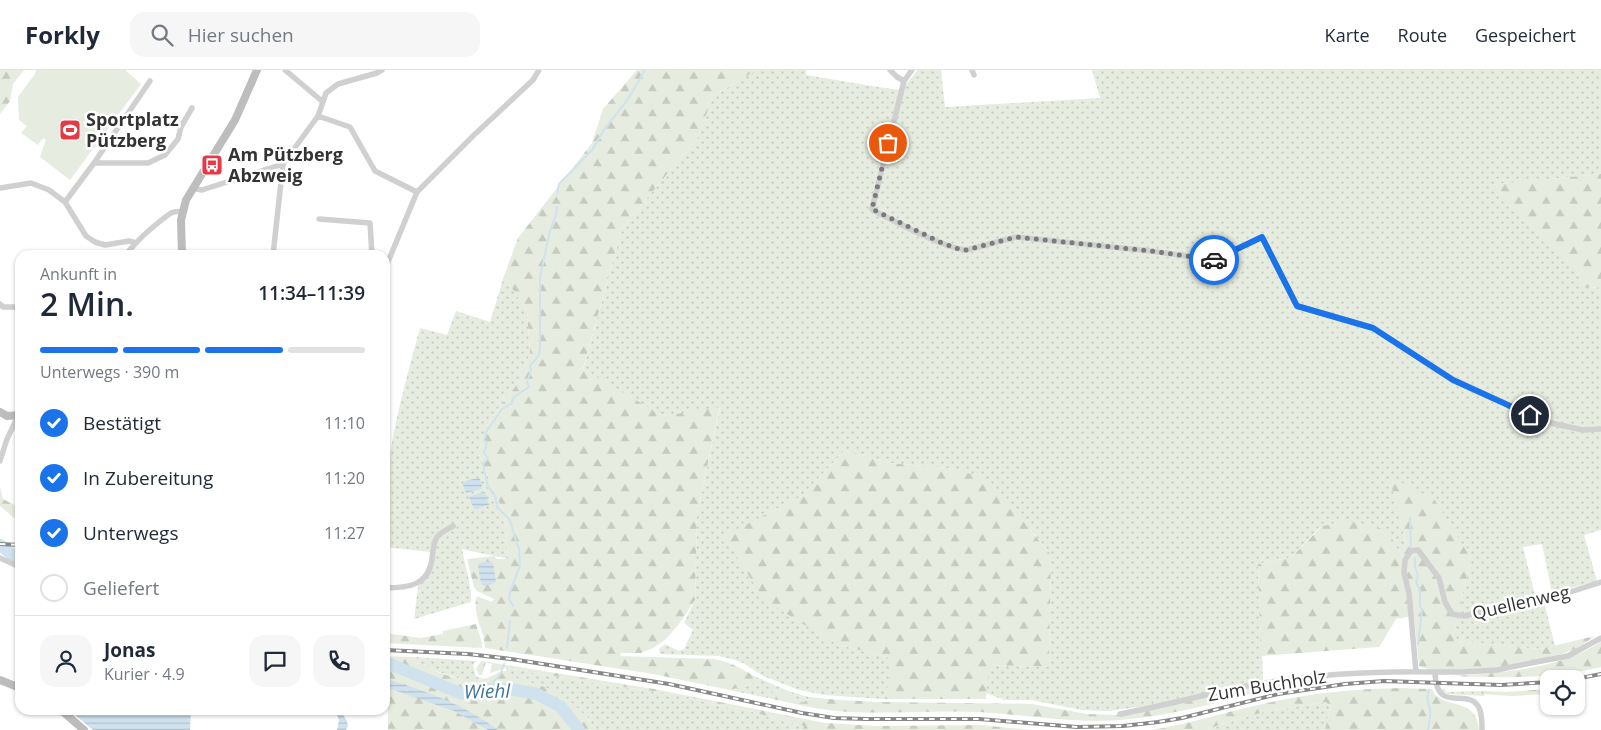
<!DOCTYPE html>
<html lang="de">
<head>
<meta charset="utf-8">
<style>
  body { margin:0; font-family:"Open Sans",sans-serif; background:#f6f6f7; color:#1f2937; height:100vh; display:flex; flex-direction:column; font-size:19px; white-space:nowrap }
  * { box-sizing:border-box; margin:0 }
  p { font-size:16px; color:#747a83 }
  .icon { flex:none; width:28px; height:28px; fill:none; stroke:currentColor; stroke-width:2; stroke-linecap:round; stroke-linejoin:round }
  .map { position:relative; flex:1; overflow:hidden }
  .sheet { position:absolute; left:15px; top:180px; width:375px; height:465px; display:flex; flex-direction:column; background:#fff; border-radius:15px; box-shadow:0 1px 4px #0004 }
  .sheet>* { flex:none }
  .tools { position:absolute; left:1540px; top:600px; display:grid; gap:10px }
  .tools a { display:grid; place-items:center; width:45px; height:45px; border-radius:10px; background:#fff; box-shadow:0 1px 4px #0004; font-size:25px }
  .pin { position:absolute; display:grid; place-items:center; width:42px; height:42px; color:#fff; margin:-21px; border:2px solid #fff; border-radius:50%; box-shadow:0 1px 5px #0007 }
  .courier { position:absolute; display:grid; place-items:center; width:50px; height:50px; margin:-25px; border:4px solid #1a73e8; border-radius:50%; background:#fff; color:#222; box-shadow:0 1px 6px #0007 }
  .headline em { font-style:normal; font-weight:600 }
  .headline div { display:flex; flex-direction:column-reverse }
  .headline { display:flex; align-items:center; justify-content:space-between; height:85px; padding:0 25px }
  h1 { font-size:32px; font-weight:600; line-height:38px }
  .bar { display:grid; grid-template-columns:repeat(4,1fr); gap:8px 5px; align-content:center; height:60px; padding:0 25px }
  .bar i { height:6px; border-radius:4px; background:#e0e1e3 }
  .bar .active { background:#1a73e8 }
  .bar p { grid-column:span 4 }
  .line { display:flex; align-items:center; gap:12px; padding:0 25px; border-top:1px solid #e0e1e3 }
  .line div { flex:1 }
  .round { display:grid; place-items:center; flex:none; width:52px; height:52px; border-radius:15px; background:#f6f6f7 }
  ol { padding:0 25px; list-style:none }
  li { display:flex; align-items:center; gap:15px; height:55px }
  li p { margin-inline-start:auto }
  li .icon { padding:5px; border-radius:50%; background:#1a73e8; color:#fff; stroke-width:4 }
  li:last-child { color:#747a83 }
  li i { width:28px; height:28px; border:2px solid #e0e1e3; border-radius:50% }
  header { display:flex; align-items:center; gap:30px; box-sizing:border-box; height:70px; padding:0 25px; background:#fff; border-bottom:1px solid #e0e1e3 }
  header strong { font-size:24px }
  nav { display:flex; gap:28px; margin-inline-start:auto; font-size:18px }
  .search { width:350px; height:45px; background:#f6f6f7; display:flex; align-items:center; gap:12px; box-sizing:border-box; padding:0 18px; border-radius:15px; color:#747a83; font-size:19px }
  .map>svg:first-child { display:block }
</style>
</head>
<body>
<header>
<strong>Forkly</strong>
<div class="search"><svg class="icon" aria-label="search" viewBox="0 0 24 24"><circle cx="10" cy="10" r="6"/><path d="M15 15l6 6"/></svg>Hier suchen</div>
<nav><a>Karte</a><a>Route</a><a>Gespeichert</a></nav>
</header>
<div class="map">
<svg width="1601" height="660" viewBox="0 0 1601 660">
  <defs>
    <pattern id="grass-dots" width="8" height="8" patternUnits="userSpaceOnUse" patternTransform="scale(1.25)"><rect width="8" height="8" fill="#e6ecdf"/><path d="M2 2h.1M6 6h.1" fill="none" stroke="#c6cbc0" stroke-width="1.8" stroke-linecap="round"/></pattern>
    <pattern id="forest-firs" width="22" height="20" patternUnits="userSpaceOnUse" patternTransform="scale(1.25)"><rect width="22" height="20" fill="#e6ecdf"/><path d="M5 1l3.5 6h-7zM16 11l3.5 6h-7z" fill="#c6cbc0"/></pattern>
    <pattern id="water-rules" width="6" height="5" patternUnits="userSpaceOnUse" patternTransform="scale(1.25)"><rect width="6" height="5" fill="#cfe2ee"/><path d="M0 2.5h6" fill="none" stroke="#b2c2cd"/></pattern>
  </defs>
  <rect width="100%" height="100%" fill="#fff"/>
  <path fill="url(#grass-dots)" d="M757,0H806V5L878,17L901,20L918,0H941L945,37L1100,28L1092,0H1601V104L1490,115L1576,198L1584,218L1601,217V460L1584,465L1597,511L1552,523L1542,474L1523,477L1537,533L1544,532L1555,576L1540,579L1457,571L1453,566L1471,487L1390,407L1406,474L1400,484L1320,457L1292,487L1258,494L1263,610L1171,633L1108,641L1082,640L1031,630H1004L986,623L988,595L1049,597L1051,485L1031,460L957,399L889,393L845,380L802,426L765,445L836,574L890,588V613L882,629L825,625L799,620L763,606L743,593L732,589L718,586L660,584L659,579L665,574L679,581L684,579L693,560L684,553L695,530L697,444L720,338L663,346L583,300L622,158L698,67L713,26Z
    M504,206L527,241L530,284L515,317L490,349L478,382L505,446L508,489L462,479C465,496 472,516 471,532L414,549L419,509C429,501 429,496 430,482L385,477C385,460 384,443 385,427C389,370 405,313 420,258L447,265L456,241L490,252Z
    M414,587L476,591L473,595C476,604 472,607 485,609L467,611L429,599V595L415,593L413,591Z
    M506,598L606,615L683,625L717,636L741,639L804,656V659L786,660H596L587,647L542,616L514,608L506,601Z
    M754,606L791,622L809,627L808,629L803,633L794,630L775,620L768,628L730,620L751,614L754,612Z
    M1444,618L1447,622L1486,621L1484,626L1449,624L1442,621Z
    M1326,632L1330,637L1325,660H1208L1216,656L1267,641Z"/>
  <path fill="url(#forest-firs)" d="M0,0H24L13,14L10,31L0,44Z
    M637,0H757L713,26L698,67L622,158L583,299L663,346L720,337L697,444L695,530L679,554L666,569L653,578L641,583H621L620,586L714,589C730,592 741,598 754,606V612L751,614L730,620L653,604L485,578C485,561 471,543 477,526L492,532L494,529L477,521L474,517L467,489L494,486L497,489H508L505,446L478,382L490,349L515,317L530,284L527,241L504,206L518,168L592,73L603,39Z
    M1601,104V217L1584,218L1576,198L1489,115Z
    M845,380L889,393L957,399L991,412L1051,485L1049,597L989,595L986,629H882L890,613V588L836,574L764,530L724,466L802,426Z
    M1389,406L1434,429L1471,488L1453,566L1457,571L1540,579L1595,566L1576,579L1562,584L1495,599L1430,600L1419,596L1414,546L1396,549L1379,577L1261,586L1258,494L1292,487L1321,457L1345,450L1387,460L1400,483L1406,473Z
    M0,417L3,429L20,438V453L0,436Z
    M0,478H20V494L13,492L0,481Z
    M476,554L482,573V578L385,573V563L420,568L443,564V561Z
    M1601,571V597C1552,609 1503,608 1452,606C1496,604 1566,598 1601,571Z
    M385,586L414,587L413,591L415,593L429,595V599C447,605 464,613 483,609C491,608 498,601 506,601C517,611 529,611 542,616C565,624 583,640 596,660H388V596H385Z
    M481,591L654,619L825,653L877,656L980,655L1032,660H786L803,659L804,656L741,639L717,636L683,625L606,615L506,598L490,603L492,594L486,592L482,605H479L476,599Z
    M1296,610L1298,613C1242,624 1188,643 1131,649C1080,655 1030,645 979,642C936,640 893,644 850,642C822,641 795,634 768,628L775,620L793,624L794,630L803,633L808,629L809,627L838,630L880,632L1032,634L1087,644L1118,645L1158,639L1217,623Z
    M1400,618L1432,619C1441,641 1477,625 1479,660H1325L1330,637L1326,632L1267,641L1216,656L1208,660H1151C1190,654 1228,641 1267,633C1311,623 1355,619 1400,618Z
    M1549,619V623L1547,624L1510,626L1484,624L1486,621L1507,622Z"/>
  <path fill="#e6ecdf" d="M36,0H125L141,14L70,110L40,87L46,70L43,68L38,75L21,63L27,56L19,50L18,27L35,4Z"/>
  <path fill="url(#water-rules)" d="M478,408L480,409L482,417L481,419L466,423L463,415L465,411Z
    M483,422H485L489,435L474,439L469,427Z
    M490,491L493,493L496,512C492,514 485,517 481,514L478,495L480,493Z
    M385,609C425,620 465,635 498,660H488L454,641L391,619L385,616Z
    M69,640H191L190,660H93Z
    M335,640H343V645L347,651L348,656L346,660H337L339,650Z"/>
  <g fill="none" stroke-linecap="round" stroke-linejoin="round">
    <path stroke="#cfe2ee" stroke-width="2" d="M557,124L559,114L592,80L604,60L628,29L645,0
      M1410,448L1411,477
      M1415,488V497L1418,506L1416,512L1420,520V536L1422,540L1418,574
      M513,536L509,529L511,519L520,496L519,478L517,474L510,450L498,438L494,423L488,417L483,394L488,388L484,383L487,373L484,370L486,362L502,339L511,334L514,327L529,317L527,312L531,301L530,296L539,285L540,278V207L550,161L556,145L557,137
      M507,578L510,551
      M486,619L500,605L504,594
      M1428,660C1429,654 1431,645 1430,639C1428,630 1426,631 1429,620"/>
    <path stroke="#cfe2ee" stroke-width="12" d="M0,475L14,486L20,487
      M385,592L462,624L486,619H510L537,624L561,637L579,660"/>
    <path stroke="#d0d0d0" stroke-width="5.5" d="M285,0L323,32
      M890,0L897,7L904,11L872,139L878,143C899,153 945,179 967,180L1016,167L1151,181L1215,190L1262,167L1297,236L1373,258L1453,309L1546,352L1583,360L1601,359
      M972,0L974,5
      M904,11L912,0
      M318,46L350,57L375,101L417,122
      M94,93L150,11
      M0,118L31,113L49,120L65,132L86,166L95,172L105,175L129,171L136,173C143,165 162,149 171,143C175,141 178,141 183,142
      M192,118L202,120L283,94
      M65,132L94,93H148L165,85L178,69L181,57L192,38
      M319,149L370,153L372,185
      M125,185L136,173
      M273,185L283,94L318,46L326,23L338,14L377,3L382,0
      M385,199L417,122L474,65L533,10L539,0
      M0,234L3,237H20
      M0,391L7,369L18,346L20,348
      M0,488L20,497
      M385,518C408,518 428,516 432,489C433,482 433,473 437,467C441,462 448,459 453,456
      M1416,602L1409,523L1404,503L1405,490L1411,481L1418,480L1439,508L1445,532L1452,544L1464,546L1564,524L1601,512
      M1120,644C1165,636 1208,623 1253,615C1313,604 1374,601 1435,602
      M1482,660C1482,654 1482,646 1480,640C1470,614 1436,647 1435,602H1462L1497,600L1536,592L1568,586L1601,568"/>
    <path stroke="#bdbdbd" stroke-width="8" d="M182,185L181,150L186,130L235,50L257,0
      M0,342L7,346L20,345
      M0,610L20,618
      M61,640L84,660"/>
    <g stroke="#888" stroke-width="4">
      <path id="rail" d="M0,474L20,475
        M385,580L468,584L511,589L669,614L802,643L834,648L866,649H979L1077,657L1123,656L1158,652L1182,648L1278,624L1345,614L1384,611L1501,615L1549,612
        M1576,609L1601,604"/>
    </g>
    <use href="#rail" stroke="#fff" stroke-width="2" stroke-dasharray="5.5" stroke-linecap="butt"/>
  </g>
  <g fill="none" stroke-linecap="round" stroke-linejoin="round">
    <path stroke="#7a7a7a" stroke-width="5" stroke-dasharray="0 9" d="M888,73L872,139L940,172L961,180H966L1016,167L1151,181L1214,190"/>
    <path stroke="#1a73e8" stroke-width="6" d="M1214,190L1262,167L1297,236L1373,258L1453,310L1530,345"/>
  </g>
  <defs>
    <g id="stadium-square" transform="scale(1.125)"><rect x="-9" y="-9" width="18" height="18" rx="4" fill="#e63946" stroke="#fff"/><path d="M0-5a6.5 5 0 1 0 0 10a6.5 5 0 1 0 0-10ZM-3.5-1.8h7v3.6h-7Z" fill="#fff"/></g>
    <g id="bus-square" transform="scale(1.125)"><rect x="-9" y="-9" width="18" height="18" rx="4" fill="#e63946" stroke="#fff"/><path d="M-5-6H5V4H4V6H2V4H-2V6H-4V4H-5ZM-3.5-4V0h7V-4ZM-3.5 1.2v1.5H-2V1.2ZM2 1.2v1.5H3.5V1.2Z" fill="#fff"/></g>
  </defs>
  <g fill-rule="evenodd">
    <use href="#stadium-square" x="70" y="60"/>
    <use href="#bus-square" x="212" y="95"/>
  </g>
  <g text-anchor="middle" stroke-width="5" stroke-linejoin="round" paint-order="stroke">
    <g font-size="18" font-weight="bold" fill="#333" stroke="#fff" text-anchor="start">
      <text x="86" y="56">Sportplatz<tspan x="86" dy="21">Pützberg</tspan></text>
      <text x="228" y="91">Am Pützberg<tspan x="228" dy="21">Abzweig</tspan></text>
    </g>
    <g font-size="18" fill="#333" stroke="#fff">
      <text transform="translate(1521 533) rotate(-13)" y="6">Quellenweg</text>
      <text transform="translate(1267 616) rotate(-9)" y="6">Zum Buchholz</text>
    </g>
    <g font-size="19" font-style="italic" fill="#3f7597" stroke="#fff">
      <text transform="translate(487 621) rotate(-1)" y="7">Wiehl</text>
    </g>
  </g>
</svg>
<div class="tools">
<a><svg class="icon" aria-label="locate" viewBox="0 0 24 24"><circle cx="12" cy="12" r="6"/><path d="M12 2v4M12 18v4M2 12h4M18 12h4"/></svg></a>
</div>
<div class="pin" style="left:888px;top:73px;background:#ea580c"><svg class="icon" aria-label="bag" viewBox="0 0 24 24"><path d="M5 8h14l-1 12H6zM9 8a3 3 0 0 1 6 0"/></svg></div>
<div class="pin" style="left:1530px;top:345px;background:#1f2937"><svg class="icon" aria-label="home" viewBox="0 0 24 24"><path d="M3 11l9-7 9 7M6 9v11h12V9"/></svg></div>
<div class="courier" style="left:1214px;top:190px"><svg class="icon" aria-label="car" viewBox="0 0 24 24"><path d="M5 17H2v-5l4-1 3-4h7l3 4 3 1v5h-3M9 17h6M6 11h13"/><circle cx="7" cy="17" r="2"/><circle cx="17" cy="17" r="2"/></svg></div>
<section class="sheet">
<div class="headline"><div><h1>2 Min.</h1><p>Ankunft in</p></div><em>11:34–11:39</em></div>
<div class="bar"><i class="active"></i><i class="active"></i><i class="active"></i><i></i><p>Unterwegs · 390 m</p></div>
<ol>
<li><svg class="icon" aria-label="check" viewBox="0 0 24 24"><path d="M5 12l5 5 9-10"/></svg>Bestätigt<p>11:10</p></li>
<li><svg class="icon" aria-label="check" viewBox="0 0 24 24"><path d="M5 12l5 5 9-10"/></svg>In Zubereitung<p>11:20</p></li>
<li><svg class="icon" aria-label="check" viewBox="0 0 24 24"><path d="M5 12l5 5 9-10"/></svg>Unterwegs<p>11:27</p></li>
<li><i></i>Geliefert</li>
</ol>
<div class="line" style="height:90px"><a class="round"><svg class="icon" aria-label="person" viewBox="0 0 24 24"><circle cx="12" cy="8" r="4"/><path d="M4 21q1-7 8-7t8 7"/></svg></a><div><b>Jonas</b><p>Kurier · 4.9</p></div><a class="round"><svg class="icon" aria-label="chat" viewBox="0 0 24 24"><path d="M4 5h16v11H9l-5 4z"/></svg></a><a class="round"><svg class="icon" aria-label="phone" viewBox="0 0 24 24"><path d="M5 4h4l2 5-3 2q2 4 5 5l2-3 5 2v4C11 20 4 13 5 4z"/></svg></a></div>
</section>
</div>
</body>
</html>
